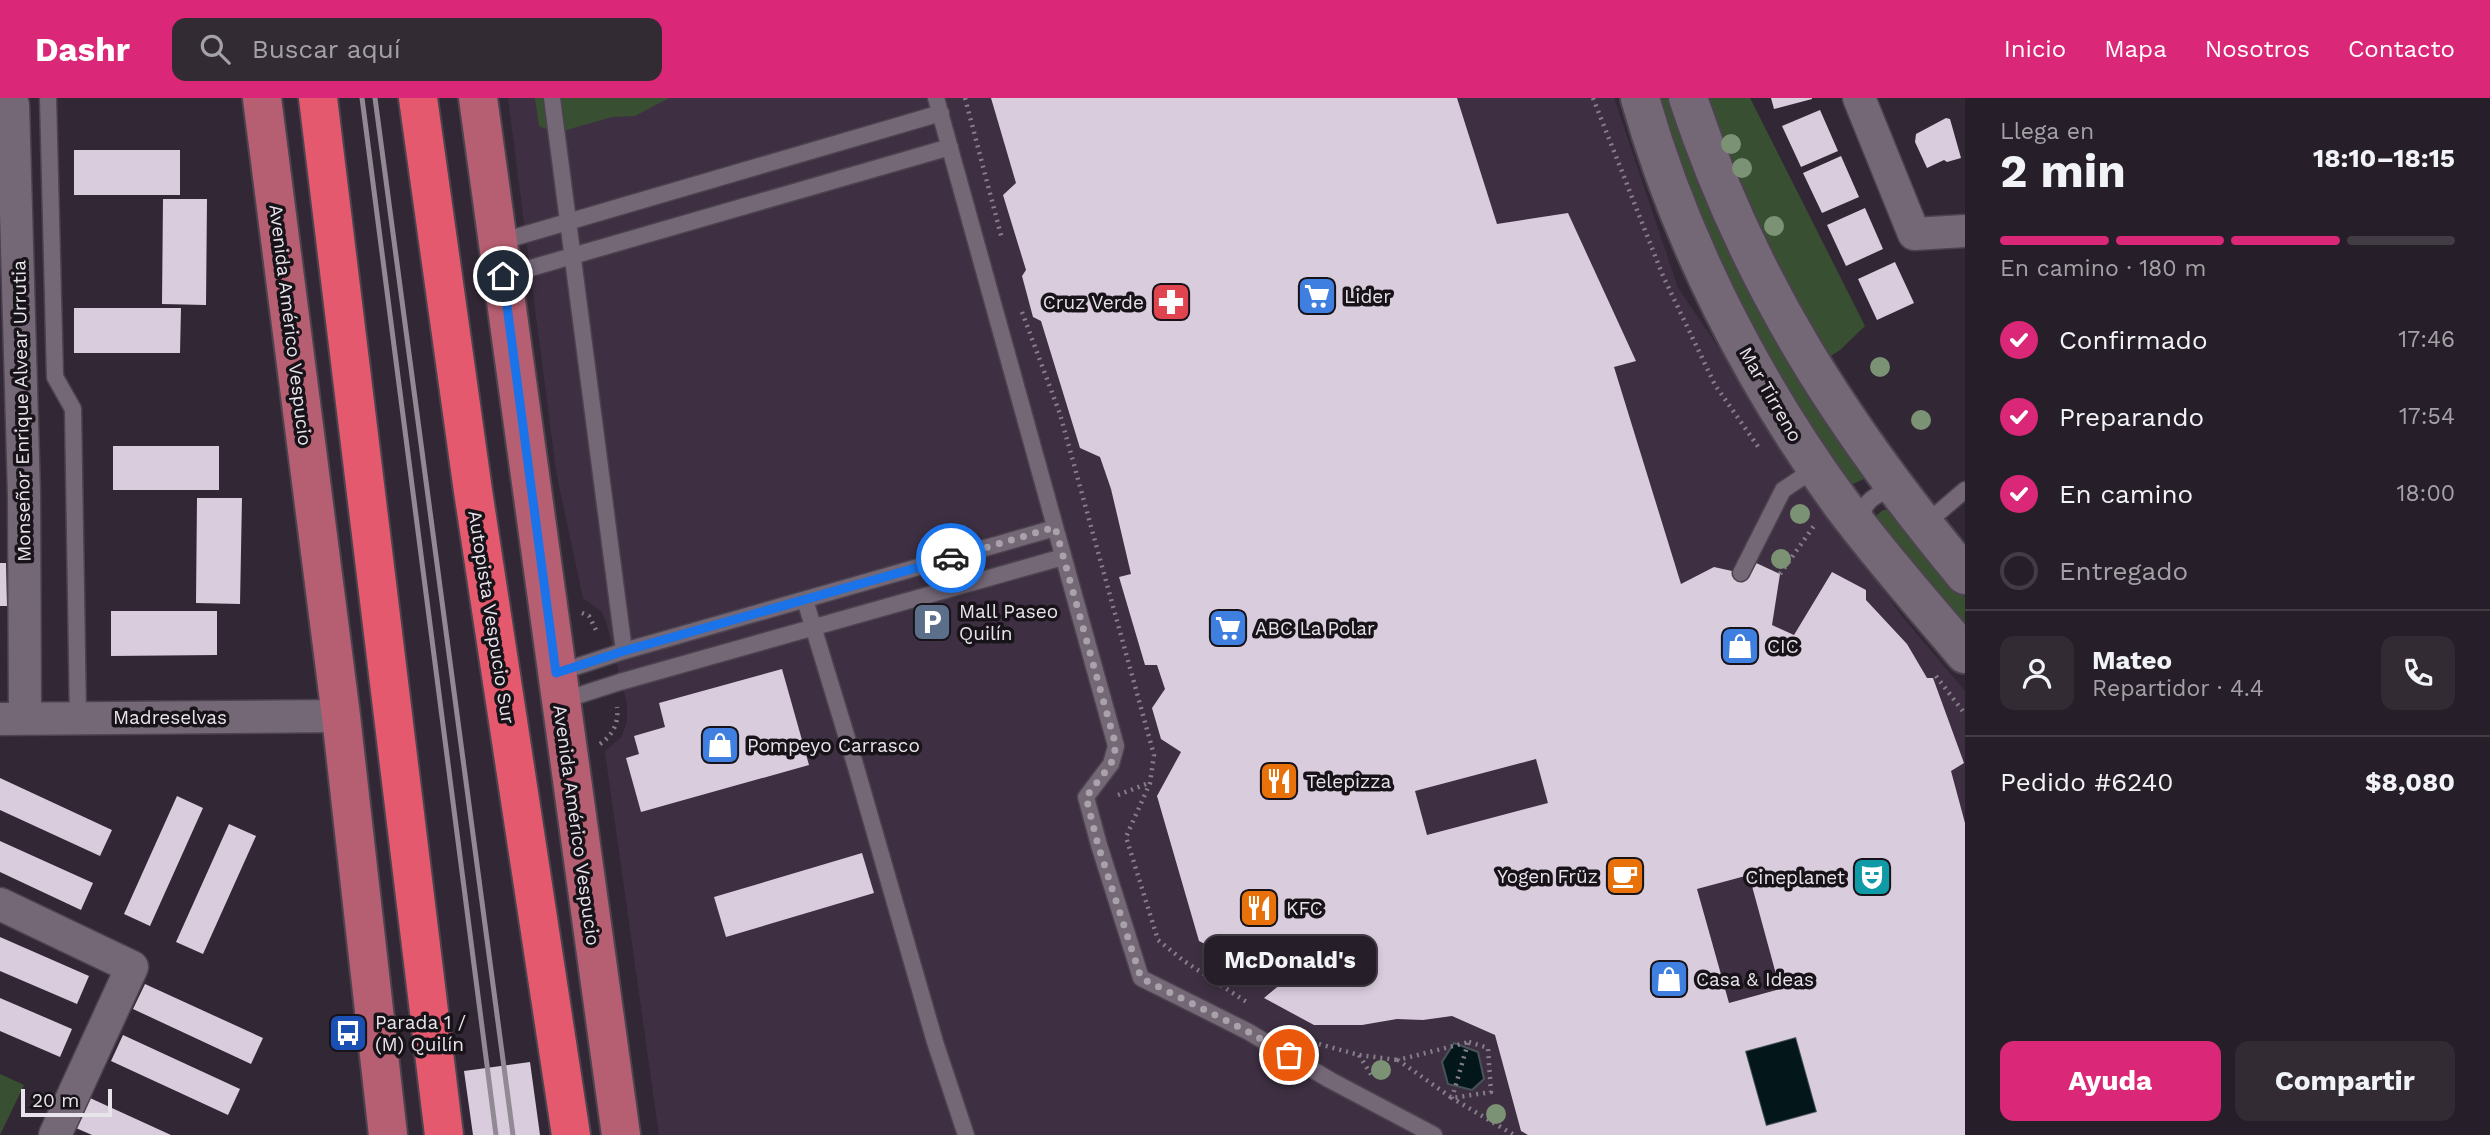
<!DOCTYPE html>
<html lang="es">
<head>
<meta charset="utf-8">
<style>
  body { margin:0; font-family:"Work Sans",sans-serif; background:#322b34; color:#f1f3f6; height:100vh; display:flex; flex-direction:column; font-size:26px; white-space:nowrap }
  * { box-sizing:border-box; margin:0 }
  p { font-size:23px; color:#a4a2a8 }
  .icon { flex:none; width:38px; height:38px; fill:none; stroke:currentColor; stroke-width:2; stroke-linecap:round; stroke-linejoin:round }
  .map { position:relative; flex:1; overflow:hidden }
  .details { display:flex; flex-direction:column; background:#261e28; width:525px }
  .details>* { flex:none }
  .scale { position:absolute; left:21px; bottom:18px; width:91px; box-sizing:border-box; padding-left:7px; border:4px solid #e9e3eb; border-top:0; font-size:19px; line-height:24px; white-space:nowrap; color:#e9e3eb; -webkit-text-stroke:5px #171319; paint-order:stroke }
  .pin { position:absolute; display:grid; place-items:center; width:60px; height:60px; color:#fff; margin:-30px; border:4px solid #fff; border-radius:50%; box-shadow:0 2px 7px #0007 }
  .courier { position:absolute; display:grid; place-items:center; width:70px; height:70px; margin:-35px; border:5px solid #1a73e8; border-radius:50%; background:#fff; color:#222; box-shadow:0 2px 9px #0007 }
  .bubble { position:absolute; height:49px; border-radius:14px; background:#261e28; box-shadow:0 4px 10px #0003,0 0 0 2px #423c45; font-size:23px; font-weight:700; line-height:49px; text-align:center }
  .overview em { font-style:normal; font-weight:700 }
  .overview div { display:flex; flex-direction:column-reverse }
  .overview { display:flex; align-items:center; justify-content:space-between; height:119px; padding:0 35px }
  h1 { font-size:46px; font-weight:700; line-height:52px }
  .bar { display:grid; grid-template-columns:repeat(4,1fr); gap:10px 7px; align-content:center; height:84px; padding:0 35px }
  .bar i { height:9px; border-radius:5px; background:#423c45 }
  .bar .active { background:#db2777 }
  .bar p { grid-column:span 4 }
  .line { display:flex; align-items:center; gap:18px; padding:0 35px; border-top:2px solid #423c45 }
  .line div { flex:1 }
  .round { display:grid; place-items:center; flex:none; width:74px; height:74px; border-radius:14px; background:#322b34 }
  ol { padding:0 35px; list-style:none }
  li { display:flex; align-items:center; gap:21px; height:77px }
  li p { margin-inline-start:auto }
  li .icon { padding:7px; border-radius:50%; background:#db2777; color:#fff; stroke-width:4 }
  li:last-child { color:#a4a2a8 }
  li i { width:38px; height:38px; border:4px solid #423c45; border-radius:50% }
  .primary-button { display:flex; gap:14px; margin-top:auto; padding:14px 35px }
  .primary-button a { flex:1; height:80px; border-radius:14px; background:#db2777; color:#fff; font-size:28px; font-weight:700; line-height:80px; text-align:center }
  .primary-button a+a { background:#322b34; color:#f1f3f6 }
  header { display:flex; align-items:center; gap:42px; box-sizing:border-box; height:98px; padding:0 35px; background:#db2777; color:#fff }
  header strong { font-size:33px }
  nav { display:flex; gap:38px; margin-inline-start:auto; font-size:24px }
  .search { width:490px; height:63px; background:#322b34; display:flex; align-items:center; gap:18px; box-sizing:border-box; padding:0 24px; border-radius:14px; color:#a4a2a8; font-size:26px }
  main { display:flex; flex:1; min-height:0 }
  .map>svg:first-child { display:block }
</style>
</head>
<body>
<header>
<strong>Dashr</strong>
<div class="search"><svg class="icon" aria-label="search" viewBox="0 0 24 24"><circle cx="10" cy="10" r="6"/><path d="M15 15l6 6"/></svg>Buscar aquí</div>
<nav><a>Inicio</a><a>Mapa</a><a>Nosotros</a><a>Contacto</a></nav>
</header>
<main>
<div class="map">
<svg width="1965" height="1037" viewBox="0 0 1965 1037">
  <rect width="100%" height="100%" fill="#322835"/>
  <path fill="#3e3042" d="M508,0H1614L1678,190L1900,516L1965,593V1037H659L605,654L622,638L627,623V606L606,523L601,513L583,500L556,373Z"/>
  <path fill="#385031" d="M535,0H669L635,18L612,19L556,35L539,28Z
    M1659,0H1680L1868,379L1851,387L1767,261L1717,155L1676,56Z
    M1700,0H1750L1865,228L1840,252L1828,260L1747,113Z
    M1883,412H1889L1898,420L1965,499V537L1876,422L1877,417Z
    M0,976L24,987L0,1037Z"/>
  <path fill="#03171b" stroke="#485459" stroke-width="2" d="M1796,939L1817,1014L1766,1028L1745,953Z
    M1454,945L1478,954L1484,981L1472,992L1448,986L1442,964Z"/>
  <path fill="#d9ccdd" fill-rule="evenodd" d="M991,0H1457L1497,126L1568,115L1636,263L1614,269L1681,486L1714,469L1741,475L1754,464L1780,476L1772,527L1794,537L1832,474L1866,492V502L1907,546L1927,580H1933L1964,665L1951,673L1965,725V1037H1528L1521,1033L1495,937L1452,918L1423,922L1397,921L1362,927H1314L1264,900L1282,885L1199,843L1157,698L1181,654L1161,641L1152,610L1165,591L1157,567H1145L1119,479L1131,476L1111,391L1100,359L1080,350L1041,223L1033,219L1022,178L1026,172L1003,97L1016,85ZM1536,661L1548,705L1427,737L1415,693ZM1749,777L1780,891L1729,905L1697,791ZM1796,939L1817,1014L1766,1028L1745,953Z
    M1771,0H1812V1L1774,11Z
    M1820,12L1838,53L1801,69L1782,28Z
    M1946,20L1950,21L1961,60L1947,64L1944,62L1927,70L1915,44L1916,36Z
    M74,52H180V97H74Z
    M1841,58L1859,99L1822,115L1803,75Z
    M163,101H207L206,207L162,206Z
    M1865,110L1883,151L1846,168L1827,127Z
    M1895,164L1914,205L1877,222L1858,181Z
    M74,210H181L180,255H74Z
    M113,348H219V392H113Z
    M197,400H242L240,506L196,505Z
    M0,465H6L7,508H0Z
    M111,513H217V557L111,558Z
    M782,571L809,667L641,714L626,660L639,656L634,638L665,629L659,605Z
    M0,680L112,732L100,758L0,712Z
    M177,698L203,710L150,828L124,816Z
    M229,726L256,738L203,856L176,844Z
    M0,743L93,785L81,812L0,774Z
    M862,755L874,795L726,839L714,799Z
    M0,839L89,878L77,906L0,873Z
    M145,886L263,940L251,966L133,911Z
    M0,900L72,931L60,959L0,933Z
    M123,937L240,991L228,1017L111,963Z
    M530,964L540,1037H473L464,973Z
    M90,1000L171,1037H92L76,1030Z"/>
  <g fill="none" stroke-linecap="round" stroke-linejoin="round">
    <g stroke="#4c434e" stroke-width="19">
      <path id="service" d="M48,0L55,279L73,311L78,620
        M552,0L624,553
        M936,0L1116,648L1111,666L1086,699L1099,747L1141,880L1247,933L1330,982L1434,1037
        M499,144L941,15
        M503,178L950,49
        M1862,426C1860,404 1877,393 1897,393
        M1924,427L1965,392
        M1741,475L1783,392L1816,370
        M805,502L855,666L935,944L966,1037
        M557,575L624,553L1055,430
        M561,603L620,584L1063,459"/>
    </g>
    <g stroke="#4c434e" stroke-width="35">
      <path id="minor" d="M1859,0L1914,136L1965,133
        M0,7H13L24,396L25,620
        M0,621L341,618
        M0,806L132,869L55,1037"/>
    </g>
    <g stroke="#4c434e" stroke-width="42">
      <path id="tertiary" d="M1640,0C1680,142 1753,285 1840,404C1879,457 1923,506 1965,556
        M1688,0C1749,184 1842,329 1965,477"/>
    </g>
    <g stroke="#4c434e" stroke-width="42">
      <path id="primary" d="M262,0L341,618L388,1037
        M478,0L621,1037"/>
    </g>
    <g stroke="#4c434e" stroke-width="42">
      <path id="motorway" d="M318,0L444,1037
        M418,0L473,393L571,1037"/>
    </g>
    <path stroke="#867e89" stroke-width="4.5" stroke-dasharray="2 5" stroke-linecap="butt" d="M965,0L1002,141
      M1593,0L1663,178L1715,287L1759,350
      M1022,214L1060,316L1154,657L1150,685L1126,739L1158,842L1184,863L1248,905
      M1780,476L1816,425
      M582,515L589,518L596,532
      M1936,578L1965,616
      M600,646C613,637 619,625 617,609
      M1118,697L1149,685
      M1469,944L1488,950L1491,994L1452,1000L1398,962Z
      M1468,945L1452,1000L1514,1037
      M1319,946L1359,957L1398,962
      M1359,957L1372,978"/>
    <use href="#service" stroke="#746877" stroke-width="16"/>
    <use href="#minor" stroke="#746877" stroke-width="32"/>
    <use href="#tertiary" stroke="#746877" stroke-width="38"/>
    <use href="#primary" stroke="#b75f72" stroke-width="38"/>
    <use href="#motorway" stroke="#e4596e" stroke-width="38"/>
    <path stroke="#918994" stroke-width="5" d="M362,0L496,1037
      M375,0L513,1037"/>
  </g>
  <g fill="#7b9275">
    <circle cx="1731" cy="46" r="10"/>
    <circle cx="1742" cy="70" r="10"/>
    <circle cx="1774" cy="128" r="10"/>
    <circle cx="1880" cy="269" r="10"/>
    <circle cx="1921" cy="322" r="10"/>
    <circle cx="1800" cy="416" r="10"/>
    <circle cx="1781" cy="461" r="10"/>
    <circle cx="1381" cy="972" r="10"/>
    <circle cx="1496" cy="1016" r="10"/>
  </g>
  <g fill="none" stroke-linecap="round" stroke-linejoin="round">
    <path stroke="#a9a2ab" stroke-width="7" stroke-dasharray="0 12.6" d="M951,460L1055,429L1116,648L1111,666L1086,699L1098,747L1141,880L1247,933L1289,957"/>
    <path stroke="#1a73e8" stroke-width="9" d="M503,178L556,575L624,553L951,460"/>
  </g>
  <defs>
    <g id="supermarket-square" transform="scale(2.0125)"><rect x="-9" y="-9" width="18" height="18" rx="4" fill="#3f7fe0" stroke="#171319"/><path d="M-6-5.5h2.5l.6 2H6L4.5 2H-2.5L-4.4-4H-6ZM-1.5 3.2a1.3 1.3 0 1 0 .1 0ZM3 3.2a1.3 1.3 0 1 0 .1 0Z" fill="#fff"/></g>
    <g id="pharmacy-square" transform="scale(2.0125)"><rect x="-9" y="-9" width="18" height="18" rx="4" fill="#e0444e" stroke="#171319"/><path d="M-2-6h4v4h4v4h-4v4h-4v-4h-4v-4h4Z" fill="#fff"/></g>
    <g id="parking-square" transform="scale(2.0125)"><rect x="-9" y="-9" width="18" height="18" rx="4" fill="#5c6f8a" stroke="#171319"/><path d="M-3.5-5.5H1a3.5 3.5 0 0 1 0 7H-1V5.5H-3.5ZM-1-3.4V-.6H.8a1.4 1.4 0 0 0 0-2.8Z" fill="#fff"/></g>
    <g id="shop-square" transform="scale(2.0125)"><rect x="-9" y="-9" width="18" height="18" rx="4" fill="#3f7fe0" stroke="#171319"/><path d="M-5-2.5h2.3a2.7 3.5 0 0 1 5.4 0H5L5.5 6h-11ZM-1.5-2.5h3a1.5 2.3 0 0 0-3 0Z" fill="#fff"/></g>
    <g id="restaurant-square" transform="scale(2.0125)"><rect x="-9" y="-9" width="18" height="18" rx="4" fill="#e8710a" stroke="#171319"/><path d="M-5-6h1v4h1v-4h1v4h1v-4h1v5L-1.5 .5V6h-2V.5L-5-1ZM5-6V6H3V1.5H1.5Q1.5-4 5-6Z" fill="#fff"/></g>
    <g id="cafe-square" transform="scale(2.0125)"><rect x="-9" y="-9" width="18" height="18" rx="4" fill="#e8710a" stroke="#171319"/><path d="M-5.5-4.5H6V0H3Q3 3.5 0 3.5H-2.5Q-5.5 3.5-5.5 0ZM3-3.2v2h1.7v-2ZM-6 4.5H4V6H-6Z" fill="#fff"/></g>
    <g id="theatre-square" transform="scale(2.0125)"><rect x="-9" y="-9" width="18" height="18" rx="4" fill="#0f9aa8" stroke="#171319"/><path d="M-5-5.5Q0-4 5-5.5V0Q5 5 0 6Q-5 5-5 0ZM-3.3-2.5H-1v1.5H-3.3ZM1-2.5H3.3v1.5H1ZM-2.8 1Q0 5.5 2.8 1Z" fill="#fff"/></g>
    <g id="bus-square" transform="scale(2.0125)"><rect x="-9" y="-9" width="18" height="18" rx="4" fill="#1a4fb4" stroke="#171319"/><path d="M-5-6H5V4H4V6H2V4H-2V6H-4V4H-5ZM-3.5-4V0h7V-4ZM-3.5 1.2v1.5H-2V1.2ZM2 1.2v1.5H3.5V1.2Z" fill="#fff"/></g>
  </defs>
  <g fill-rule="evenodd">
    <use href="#supermarket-square" x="1317" y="198"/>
    <use href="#pharmacy-square" x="1171" y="204"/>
    <use href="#parking-square" x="932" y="524"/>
    <use href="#supermarket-square" x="1228" y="530"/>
    <use href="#shop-square" x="1740" y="548"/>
    <use href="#shop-square" x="720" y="647"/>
    <use href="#restaurant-square" x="1279" y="683"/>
    <use href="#cafe-square" x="1625" y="778"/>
    <use href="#theatre-square" x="1872" y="779"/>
    <use href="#restaurant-square" x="1259" y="810"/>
    <use href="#shop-square" x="1669" y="881"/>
    <use href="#bus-square" x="348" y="935"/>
  </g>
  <g text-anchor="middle" stroke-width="7" stroke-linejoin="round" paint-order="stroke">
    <g font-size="19" fill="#e9e3eb" stroke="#171319" text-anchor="start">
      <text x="1344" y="205">Lider</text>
      <text x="1144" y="211" text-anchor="end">Cruz Verde</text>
      <text x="959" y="520">Mall Paseo<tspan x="959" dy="22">Quilín</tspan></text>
      <text x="1255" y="537">ABC La Polar</text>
      <text x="1767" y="555">CIC</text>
      <text x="747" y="654">Pompeyo Carrasco</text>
      <text x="1306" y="690">Telepizza</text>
      <text x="1598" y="785" text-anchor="end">Yogen Früz</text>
      <text x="1845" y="786" text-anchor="end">Cineplanet</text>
      <text x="1286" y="817">KFC</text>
      <text x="1696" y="888">Casa &amp; Ideas</text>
      <text x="375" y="931">Parada 1 /<tspan x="375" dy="22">(M) Quilín</tspan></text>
    </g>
    <g font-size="19" fill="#e9e3eb" stroke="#171319">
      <text transform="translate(291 227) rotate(83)" y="7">Avenida Américo Vespucio</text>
      <text transform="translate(1771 296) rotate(60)" y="7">Mar Tirreno</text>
      <text transform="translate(21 313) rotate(-91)" y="7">Monseñor Enrique Alvear Urrutia</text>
      <text transform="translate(492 519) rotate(81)" y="7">Autopista Vespucio Sur</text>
      <text x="170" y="626">Madreselvas</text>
      <text transform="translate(577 727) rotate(82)" y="7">Avenida Américo Vespucio</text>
    </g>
  </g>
</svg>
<div class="scale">20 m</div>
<div class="pin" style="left:1289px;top:957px;background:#ea580c"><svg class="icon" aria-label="bag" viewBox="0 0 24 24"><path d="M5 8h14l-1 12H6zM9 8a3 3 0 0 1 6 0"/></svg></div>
<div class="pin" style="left:503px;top:178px;background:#1f2937"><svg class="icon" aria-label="home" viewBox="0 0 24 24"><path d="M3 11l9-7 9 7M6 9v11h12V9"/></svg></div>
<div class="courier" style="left:951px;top:460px"><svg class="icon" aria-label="car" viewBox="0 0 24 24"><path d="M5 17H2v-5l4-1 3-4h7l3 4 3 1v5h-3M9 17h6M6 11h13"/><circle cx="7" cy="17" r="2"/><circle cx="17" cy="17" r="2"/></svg></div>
<div class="bubble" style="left:1204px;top:838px;width:172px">McDonald's</div>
</div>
<section class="details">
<div class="overview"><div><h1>2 min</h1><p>Llega en</p></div><em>18:10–18:15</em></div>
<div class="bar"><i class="active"></i><i class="active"></i><i class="active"></i><i></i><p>En camino · 180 m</p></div>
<ol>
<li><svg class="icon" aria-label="check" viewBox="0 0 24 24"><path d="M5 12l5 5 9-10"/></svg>Confirmado<p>17:46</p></li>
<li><svg class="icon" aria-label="check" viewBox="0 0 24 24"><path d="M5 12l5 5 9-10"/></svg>Preparando<p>17:54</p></li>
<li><svg class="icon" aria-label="check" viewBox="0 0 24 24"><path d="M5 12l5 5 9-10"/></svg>En camino<p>18:00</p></li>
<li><i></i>Entregado</li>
</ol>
<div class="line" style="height:126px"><a class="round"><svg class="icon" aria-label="person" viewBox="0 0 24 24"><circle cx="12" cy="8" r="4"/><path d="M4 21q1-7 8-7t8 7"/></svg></a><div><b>Mateo</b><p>Repartidor · 4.4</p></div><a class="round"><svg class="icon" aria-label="phone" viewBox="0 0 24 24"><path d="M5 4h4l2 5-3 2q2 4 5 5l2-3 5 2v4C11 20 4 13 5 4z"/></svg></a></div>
<div class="line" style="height:91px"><div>Pedido #6240</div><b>$8,080</b></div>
<div class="primary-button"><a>Ayuda</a><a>Compartir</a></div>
</section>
</main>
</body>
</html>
